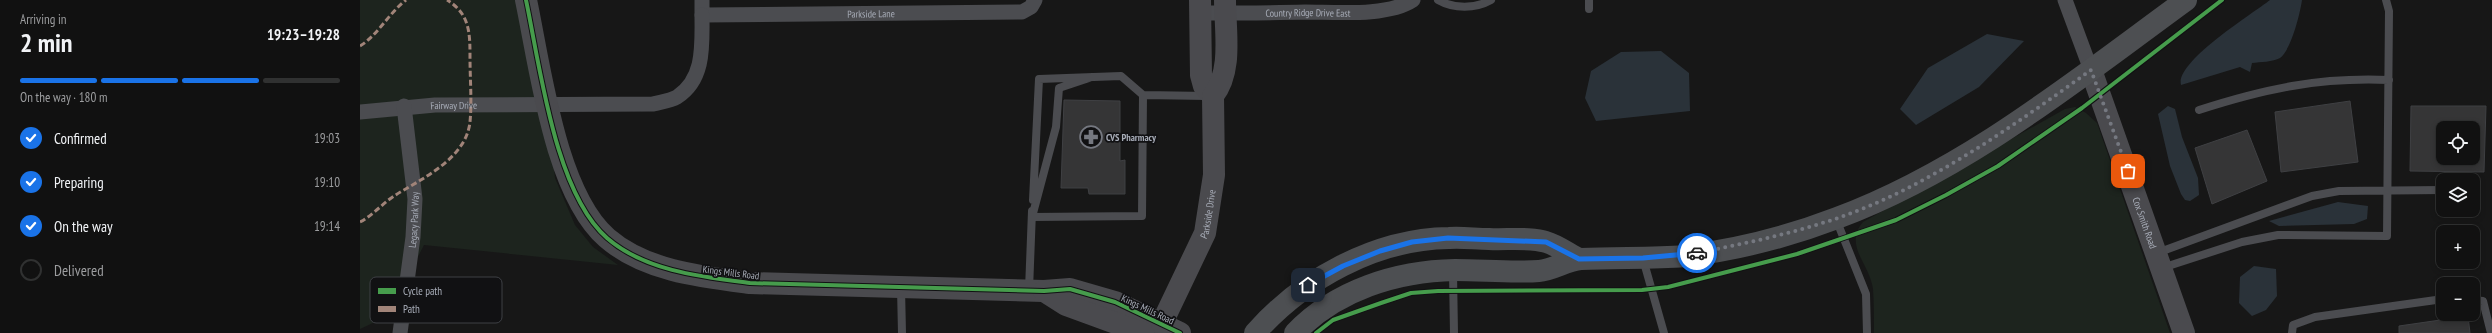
<!DOCTYPE html>
<html lang="en">
<head>
<meta charset="utf-8">
<style>
  body { margin:0; font-family:"PT Sans Narrow",sans-serif; background:#1e1f1f; color:#f1f3f6; height:100vh; display:flex; flex-direction:column; font-size:15px; white-space:nowrap }
  * { box-sizing:border-box; margin:0 }
  p { font-size:13px; color:#9c9d9f }
  .icon { flex:none; width:22px; height:22px; fill:none; stroke:currentColor; stroke-width:2; stroke-linecap:round; stroke-linejoin:round }
  .map { position:relative; flex:1; overflow:hidden }
  .panel { display:flex; flex-direction:column; background:#111; width:360px }
  .panel>* { flex:none }
  .buttons { position:absolute; left:2076px; top:121px; display:grid; gap:8px }
  .buttons a { display:grid; place-items:center; width:44px; height:44px; border-radius:8px; background:#111; box-shadow:0 2px 6px #0003,0 0 0 1px #303131; font-size:20px }
  .pin { position:absolute; display:grid; place-items:center; width:34px; height:34px; color:#fff; margin:-17px; border-radius:8px; box-shadow:0 2px 6px #0006 }
  .courier { position:absolute; display:grid; place-items:center; width:40px; height:40px; margin:-20px; border:3px solid #1a73e8; border-radius:50%; background:#fff; color:#222; box-shadow:0 1px 5px #0007 }
  .summary em { font-style:normal; font-weight:700 }
  .summary div { display:flex; flex-direction:column-reverse }
  .summary { display:flex; align-items:center; justify-content:space-between; height:68px; padding:0 20px }
  h1 { font-size:26px; font-weight:700; line-height:30px }
  .bar { display:grid; grid-template-columns:repeat(4,1fr); gap:6px 4px; align-content:center; height:48px; padding:0 20px }
  .bar i { height:5px; border-radius:3px; background:#303131 }
  .bar .selected { background:#1a73e8 }
  .bar p { grid-column:span 4 }
  ol { padding:0 20px; list-style:none }
  li { display:flex; align-items:center; gap:12px; height:44px }
  li p { margin-inline-start:auto }
  li .icon { padding:4px; border-radius:50%; background:#1a73e8; color:#fff; stroke-width:4 }
  li:last-child { color:#9c9d9f }
  li i { width:22px; height:22px; border:2px solid #303131; border-radius:50% }
  main { display:flex; flex:1; min-height:0 }
  .map>svg:first-child { display:block }
</style>
</head>
<body>
<main>
<section class="panel">
<div class="summary"><div><h1>2 min</h1><p>Arriving in</p></div><em>19:23–19:28</em></div>
<div class="bar"><i class="selected"></i><i class="selected"></i><i class="selected"></i><i></i><p>On the way · 180 m</p></div>
<ol>
<li><svg class="icon" aria-label="check" viewBox="0 0 24 24"><path d="M5 12l5 5 9-10"/></svg>Confirmed<p>19:03</p></li>
<li><svg class="icon" aria-label="check" viewBox="0 0 24 24"><path d="M5 12l5 5 9-10"/></svg>Preparing<p>19:10</p></li>
<li><svg class="icon" aria-label="check" viewBox="0 0 24 24"><path d="M5 12l5 5 9-10"/></svg>On the way<p>19:14</p></li>
<li><i></i>Delivered</li>
</ol>
</section>
<div class="map">
<svg width="2132" height="333" viewBox="0 0 2132 333">
  <rect width="100%" height="100%" fill="#171717"/>
  <path fill="#1d241e" d="M0,0H166L187,104L195,178L215,225L233,247L258,265L64,245L28,316L0,329Z
    M1715,107L1726,113L1737,123L1810,333H1514C1514,318 1514,303 1513,289C1510,264 1483,245 1503,222L1705,109Z"/>
  <path fill="#2a3239" d="M1910,0H1942C1940,14 1931,50 1920,58C1913,62 1900,62 1892,63L1890,72L1880,67L1821,85C1815,62 1892,14 1910,0Z
    M1627,34L1664,41L1619,87L1556,125L1540,109L1568,68Z
    M1301,51L1329,73L1330,111L1236,121L1225,98L1231,71L1261,52Z
    M1808,106L1815,109L1822,137L1838,178L1839,195L1830,201L1825,200L1821,194L1810,166L1798,114Z
    M1978,202L2008,206L2007,219L1994,224L1919,226L1909,221Z
    M1894,266L1916,269L1917,296L1906,310L1892,316L1879,303L1880,277Z"/>
  <path fill="#353536" stroke="#3f4043" fill-rule="evenodd" d="M704,100L760,101V161L765,160V194H729L728,188H701Z
    M1990,101L1998,162L1921,172L1915,112Z
    M2051,106H2126L2124,172L2050,171ZM2083,128H2113V158H2083Z
    M1887,130L1907,181L1852,204L1835,148Z
    M2108,316L2110,333H2039V326Z"/>
  <g fill="none" stroke-linecap="round" stroke-linejoin="round">
    <path stroke="#4b4c50" stroke-width="8" d="M1078,0C1094,9 1115,9 1131,0
      M1229,9V0
      M732,77L699,88L696,127L672,217L782,216L783,95
      M1839,110C1904,89 1959,77 2029,80
      M673,200L679,79L761,76L783,95L848,96
      M1476,219L1506,294L1507,333
      M1797,253L1952,196L1979,191L2083,190
      M1283,259L1304,333
      M1802,268L1882,242L1918,235L2027,236L2029,11L2026,0
      M1093,272L1094,333
      M541,288L542,333
      M669,290L672,211
      M2113,300L2123,301L2131,333
      M1932,333L1933,325L1955,317L2083,299"/>
    <g stroke="#4b4c50" stroke-width="15">
      <path id="s1" d="M342,0V15L662,12L671,7L675,0"/>
      <path d="M1705,0L1731,70"/>
      <path id="s2" d="M840,13C875,13 910,13 945,12C976,12 1027,17 1053,0"/>
      <path id="s3" d="M0,112L75,105L293,104C300,102 310,101 317,97C345,79 342,45 342,15"/>
      <path id="s4" d="M40,333L53,237L55,199L44,106"/>
    </g>
    <g stroke="#4a4a4e" stroke-width="22">
      <path d="M166,0C180,66 195,193 247,238C285,271 342,277 390,283L684,291L710,289L755,302L820,333"/>
      <path d="M840,0L841,75L844,86L853,96"/>
      <path id="s5" d="M1731,70L1824,333"/>
      <path d="M684,291L706,305L783,333"/>
      <path id="s6" d="M802,323L845,233L854,175L853,96C873,71 865,31 865,0"/>
    </g>
    <path stroke="#4d4f52" stroke-width="22" d="M895,333C943,279 1015,239 1089,238C1102,237 1116,239 1129,239C1145,240 1172,237 1186,242C1197,245 1209,254 1219,259
      M935,333C976,290 1037,271 1095,270C1123,270 1151,273 1179,271C1193,270 1207,260 1221,259C1256,257 1290,259 1325,256C1375,250 1430,236 1477,218C1606,170 1716,80 1826,0"/>
    <path stroke="#a18479" stroke-width="3" stroke-dasharray="6 3" stroke-linecap="butt" d="M0,46C18,35 28,14 46,0
      M0,222C13,215 22,204 34,196C61,179 106,159 110,122C112,101 110,79 110,58C110,33 110,14 87,0"/>
    <g stroke="#111113" stroke-width="6">
      <path id="cycleway" d="M166,0C180,66 195,193 247,238C285,271 342,277 390,283L684,291L710,289L755,302L820,333
        M956,333L973,320L1021,303L1051,293L1078,291L1282,290L1308,287L1437,254L1536,220L1586,195L1638,166L1722,108L1862,0"/>
    </g>
    <use href="#cycleway" stroke="#469c4c" stroke-width="4"/>
  </g>
  <g fill="none" stroke-linecap="round" stroke-linejoin="round">
    <path stroke="#757880" stroke-width="4" stroke-dasharray="0 7.2" d="M1337,253C1383,244 1430,234 1475,219C1567,188 1653,126 1731,70L1768,171"/>
    <path stroke="#1a73e8" stroke-width="5" d="M948,285L983,266L1020,251L1052,242L1088,238L1186,242L1219,259L1283,258L1337,253"/>
  </g>
  <defs>
    <g id="pharmacy-ring" transform="scale(1.15)"><circle r="9.5" fill="#111113" stroke="#757880" stroke-width="1.5"/><path d="M-2-6h4v4h4v4h-4v4h-4v-4h-4v-4h4Z" fill="#757880"/></g>
  </defs>
  <g fill-rule="evenodd">
    <use href="#pharmacy-ring" x="731" y="137"/>
  </g>
  <g text-anchor="middle" stroke-width="3.5" stroke-linejoin="round" paint-order="stroke">
    <g font-size="10" fill="#a8adb8" stroke="#111113">
      <text dy="4" stroke="none"><textPath href="#s2" startOffset="108">Country Ridge Drive East</textPath></text>
      <text dy="4" stroke="none"><textPath href="#s1" startOffset="184">Parkside Lane</textPath></text>
      <text dy="4" stroke="none"><textPath href="#s3" startOffset="94">Fairway Drive</textPath></text>
      <text dy="4" stroke="none"><textPath href="#s6" startOffset="119">Parkside Drive</textPath></text>
      <text dy="4" stroke="none"><textPath href="#s4" startOffset="114">Legacy Park Way</textPath></text>
      <text dy="4" stroke="none"><textPath href="#s5" startOffset="162">Cox Smith Road</textPath></text>
      <text transform="translate(371 272) rotate(7)" y="4">Kings Mills Road</text>
      <text transform="translate(788 309) rotate(25)" y="4">Kings Mills Road</text>
    </g>
    <g font-size="10" font-weight="bold" fill="#a8adb8" stroke="#111113" text-anchor="start">
      <text x="746" y="141">CVS Pharmacy</text>
    </g>
  </g>
  <rect x="10" y="277" width="132" height="46" rx="6" fill="#111113" stroke="#3e4045" stroke-width="1"/>
  <rect x="18" y="288" width="18" height="6" fill="#469c4c"/>
  <rect x="18" y="306" width="18" height="6" fill="#a18479"/>
  <g font-size="11" fill="#a8adb8">
    <text x="43" y="295">Cycle path</text>
    <text x="43" y="313">Path</text>
  </g>
</svg>
<div class="buttons">
<a><svg class="icon" aria-label="locate" viewBox="0 0 24 24"><circle cx="12" cy="12" r="6"/><path d="M12 2v4M12 18v4M2 12h4M18 12h4"/></svg></a>
<a><svg class="icon" aria-label="layers" viewBox="0 0 24 24"><path d="M12 4l9 5-9 5-9-5zM3 14l9 5 9-5"/></svg></a>
<a>+</a>
<a>−</a>
</div>
<div class="pin" style="left:1768px;top:171px;background:#ea580c"><svg class="icon" aria-label="bag" viewBox="0 0 24 24"><path d="M5 8h14l-1 12H6zM9 8a3 3 0 0 1 6 0"/></svg></div>
<div class="pin" style="left:948px;top:285px;background:#1f2937"><svg class="icon" aria-label="home" viewBox="0 0 24 24"><path d="M3 11l9-7 9 7M6 9v11h12V9"/></svg></div>
<div class="courier" style="left:1337px;top:253px"><svg class="icon" aria-label="car" viewBox="0 0 24 24"><path d="M5 17H2v-5l4-1 3-4h7l3 4 3 1v5h-3M9 17h6M6 11h13"/><circle cx="7" cy="17" r="2"/><circle cx="17" cy="17" r="2"/></svg></div>
</div>
</main>
</body>
</html>
